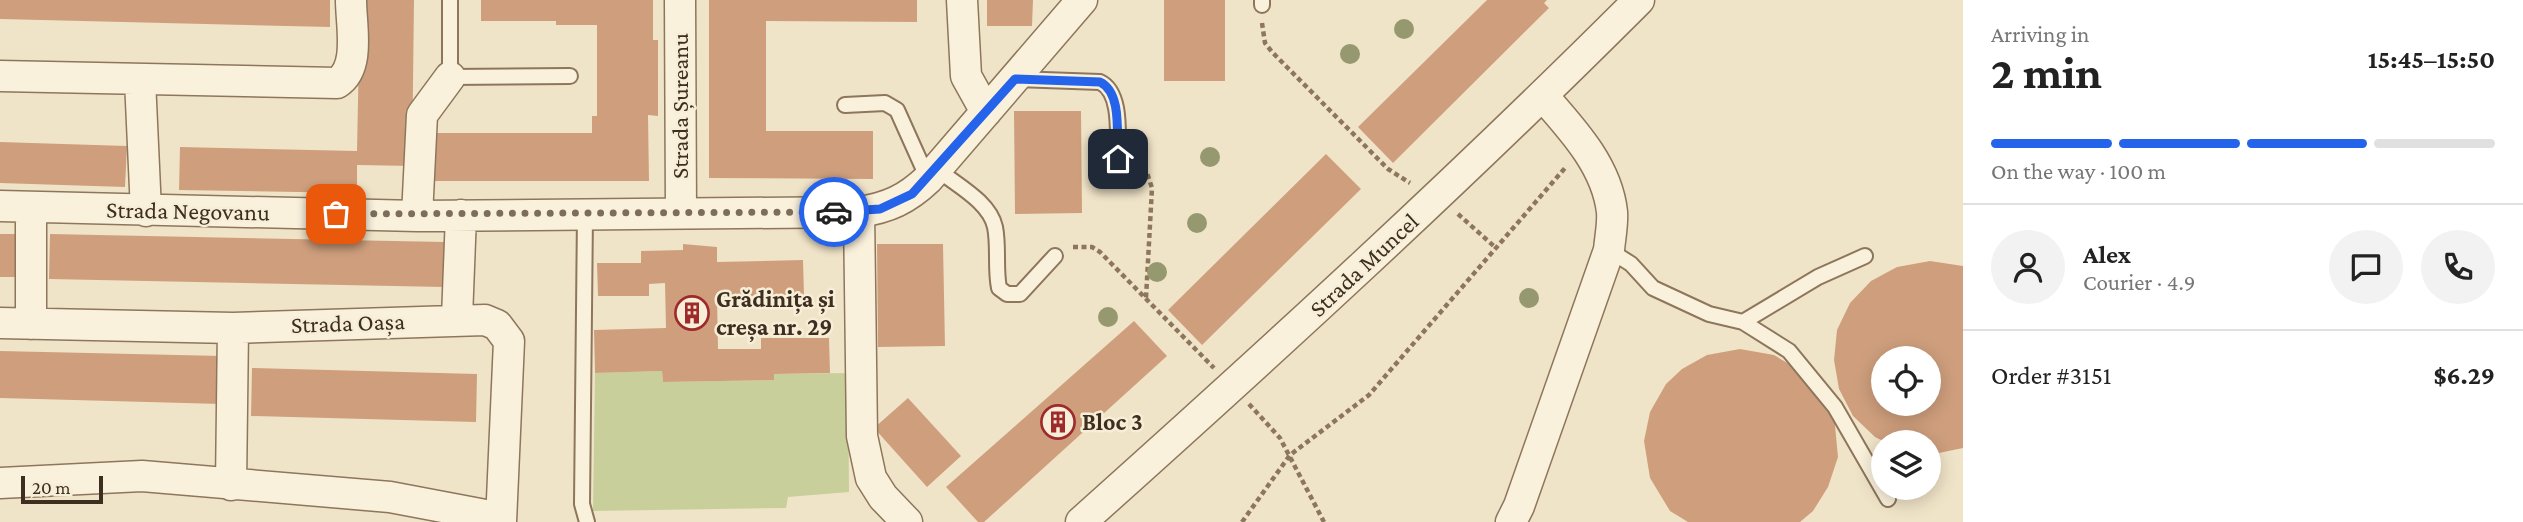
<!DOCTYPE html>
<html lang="en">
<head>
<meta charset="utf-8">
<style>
  body { margin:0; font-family:"Crimson Pro",serif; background:#f2f2f2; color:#222; height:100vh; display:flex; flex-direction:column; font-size:26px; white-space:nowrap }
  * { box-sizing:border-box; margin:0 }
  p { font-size:23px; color:#767676 }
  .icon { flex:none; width:38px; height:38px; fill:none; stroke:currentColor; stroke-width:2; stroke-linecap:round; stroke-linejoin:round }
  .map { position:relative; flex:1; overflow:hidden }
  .panel { display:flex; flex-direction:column; background:#fff; width:560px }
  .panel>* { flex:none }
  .controls { position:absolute; left:1871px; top:346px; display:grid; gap:14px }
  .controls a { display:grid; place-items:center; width:70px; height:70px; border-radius:50%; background:#fff; box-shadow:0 4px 18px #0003; font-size:35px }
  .scale { position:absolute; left:21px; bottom:18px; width:82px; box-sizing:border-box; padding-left:7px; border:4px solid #3d2e20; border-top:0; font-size:19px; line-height:24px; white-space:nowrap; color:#3d2e20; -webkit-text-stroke:5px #f7eed8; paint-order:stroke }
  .pin { position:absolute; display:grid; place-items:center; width:60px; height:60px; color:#fff; margin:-30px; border-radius:14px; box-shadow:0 4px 10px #0006 }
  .courier { position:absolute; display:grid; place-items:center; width:70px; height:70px; margin:-35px; border:5px solid #2563eb; border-radius:50%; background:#fff; color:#222; box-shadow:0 2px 9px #0007 }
  .overview em { font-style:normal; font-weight:700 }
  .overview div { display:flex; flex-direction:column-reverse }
  .overview { display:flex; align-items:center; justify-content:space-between; height:119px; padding:0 28px }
  h1 { font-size:46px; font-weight:700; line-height:52px }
  .bar { display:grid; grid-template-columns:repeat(4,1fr); gap:10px 7px; align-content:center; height:84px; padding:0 28px }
  .bar i { height:9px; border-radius:5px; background:#e0e0e0 }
  .bar .on { background:#2563eb }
  .bar p { grid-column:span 4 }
  .line { display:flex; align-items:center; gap:18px; padding:0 28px; border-top:2px solid #e0e0e0 }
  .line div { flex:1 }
  .round { display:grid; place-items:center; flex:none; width:74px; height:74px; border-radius:37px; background:#f2f2f2 }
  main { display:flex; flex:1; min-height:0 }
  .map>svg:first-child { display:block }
</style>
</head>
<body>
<main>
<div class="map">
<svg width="1963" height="522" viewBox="0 0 1963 522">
  <rect width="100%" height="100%" fill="#f0e4c8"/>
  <path fill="#c9cf9b" d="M662,371L663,382L774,380V374L848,373L849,492L788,497L786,508L593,511L595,373Z"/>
  <path fill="#cf9f7d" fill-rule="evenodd" d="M0,0H330V27L0,19Z
    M360,0H414L412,166L357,165V193L179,190L180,147L357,151Z
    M481,0H653V40H658V116L648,115L649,181H428V133H592V116H597V25H556V21H481Z
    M709,0H917V22L766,21V131H873V179L709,178Z
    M987,0H1033L1032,26H987Z
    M1164,0H1225V81H1164Z
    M1487,0H1547L1544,3L1549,8L1393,163L1358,127Z
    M1014,111H1081L1082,213L1015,214Z
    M0,142L127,146L125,187L0,183Z
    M1326,154L1361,189L1202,345L1168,310Z
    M0,234H16L15,277H0Z
    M50,234L445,242L444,287L49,279Z
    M683,244L717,247V262L803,260L804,295L717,297L718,349H761V338H829L830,373L774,374V380L663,382L662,371L595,373L594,330L666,328L665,283L649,284V296H598L597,263H641V251L683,250Z
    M877,244H943L945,346L878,347Z
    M1930,261L1963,266V448L1934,454H1928V443H1887L1875,437L1853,416L1839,389L1834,360L1837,330L1850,303L1871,281L1897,267ZM1883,359H1928V404H1883Z
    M1134,321L1167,356L984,522H978L946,487Z
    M1740,349L1774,355L1806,374L1834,415L1838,457L1828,487L1813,511L1800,522H1688L1670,511L1650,478L1644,441L1650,412L1666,384L1682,369L1707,355Z
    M0,351L222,356L221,404L0,398Z
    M252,368L477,374L476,422L251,416Z
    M908,398L961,456L927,487L874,428Z"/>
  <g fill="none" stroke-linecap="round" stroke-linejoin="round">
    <g stroke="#8d765c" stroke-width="18">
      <path id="lane" d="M450,0V77L570,76
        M1262,0V5
        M1016,79L1100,82C1123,93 1117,138 1118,159
        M845,105L885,103L897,110L928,179
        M937,169C956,185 989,201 995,227C999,247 995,268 999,288L1007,294H1020L1055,256
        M585,214L582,504L587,522
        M1609,250L1631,264L1653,288L1709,314L1743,322L1789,351L1835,407L1888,499
        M1743,322L1818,277L1865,256"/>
    </g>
    <g stroke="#8d765c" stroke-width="33">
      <path id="street" d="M680,0L681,211
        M962,0L966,76L986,112
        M0,76L337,83C361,68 351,26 351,0
        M140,80L146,211
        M0,206L417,216L859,212C888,208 907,199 928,179L1082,0
        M859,212L862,436L871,478L883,497L907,522
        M417,216L422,115L450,77
        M457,318L461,215
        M0,323L233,328L485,320L497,325L509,341L501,522
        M31,324V207
        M0,483L142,476L390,497L501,518
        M231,485L233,328
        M1081,522C1271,352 1459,180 1639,0
        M1511,522L1519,506L1609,250C1610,238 1613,224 1612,212C1607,166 1572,129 1543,96"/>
    </g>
    <path stroke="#8d765c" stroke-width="4.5" stroke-dasharray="5 3.5" stroke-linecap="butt" d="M1262,23L1265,43L1272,52L1388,169L1410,183
      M1135,163L1147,173L1152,188L1146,298
      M1458,214L1496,248
      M1073,247H1092L1100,252L1214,368
      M1249,404L1280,438L1324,522
      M1242,522L1290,455L1369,395L1565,168"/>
    <use href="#lane" stroke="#faf1dc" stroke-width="14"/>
    <use href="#street" stroke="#faf1dc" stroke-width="30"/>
  </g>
  <g fill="#96986f">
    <circle cx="1404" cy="29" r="10"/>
    <circle cx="1350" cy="54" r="10"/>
    <circle cx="1210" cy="157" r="10"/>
    <circle cx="1197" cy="223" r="10"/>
    <circle cx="1157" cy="272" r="10"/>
    <circle cx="1529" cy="298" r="10"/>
    <circle cx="1108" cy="317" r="10"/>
  </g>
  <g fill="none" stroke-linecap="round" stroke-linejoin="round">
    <path stroke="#7c6e5b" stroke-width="7" stroke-dasharray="0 12.6" d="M336,214L834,212"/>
    <path stroke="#2563eb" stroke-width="9" d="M834,212L880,209L912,194L1015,79L1100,82C1123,93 1116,137 1118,159"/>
  </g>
  <defs>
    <g id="building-ring" transform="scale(1.75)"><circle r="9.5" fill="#f7eed8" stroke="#9e2a2b" stroke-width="1.5"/><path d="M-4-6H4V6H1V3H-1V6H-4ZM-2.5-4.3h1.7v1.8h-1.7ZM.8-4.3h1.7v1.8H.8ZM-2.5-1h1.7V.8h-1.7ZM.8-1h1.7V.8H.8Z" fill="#9e2a2b"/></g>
  </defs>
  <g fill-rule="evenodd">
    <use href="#building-ring" x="692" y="313"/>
    <use href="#building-ring" x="1058" y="422"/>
  </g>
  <g text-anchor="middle" stroke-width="5" stroke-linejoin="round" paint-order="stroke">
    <g font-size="24" fill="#3d2e20" stroke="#f7eed8">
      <text transform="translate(680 106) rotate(-90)" y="8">Strada Șureanu</text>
      <text transform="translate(188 211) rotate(1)" y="8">Strada Negovanu</text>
      <text transform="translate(1364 265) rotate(-43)" y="8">Strada Muncel</text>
      <text transform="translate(348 323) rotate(-2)" y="8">Strada Oașa</text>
    </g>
    <g font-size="24" font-weight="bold" fill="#3d2e20" stroke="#f7eed8" text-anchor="start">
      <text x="716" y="307">Grădinița și<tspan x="716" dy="28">creșa nr. 29</tspan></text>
      <text x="1082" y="430">Bloc 3</text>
    </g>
  </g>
</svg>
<div class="controls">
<a><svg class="icon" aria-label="locate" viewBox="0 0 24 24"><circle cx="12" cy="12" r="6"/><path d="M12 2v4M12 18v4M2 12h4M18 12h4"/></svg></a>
<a><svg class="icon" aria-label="layers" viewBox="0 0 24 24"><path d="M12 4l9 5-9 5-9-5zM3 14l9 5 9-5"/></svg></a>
</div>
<div class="scale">20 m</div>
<div class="pin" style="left:336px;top:214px;background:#ea580c"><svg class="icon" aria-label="bag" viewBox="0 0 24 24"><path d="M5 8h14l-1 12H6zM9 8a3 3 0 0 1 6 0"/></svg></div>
<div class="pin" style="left:1118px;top:159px;background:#1f2937"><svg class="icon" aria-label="home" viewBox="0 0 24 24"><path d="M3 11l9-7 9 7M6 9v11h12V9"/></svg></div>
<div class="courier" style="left:834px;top:212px"><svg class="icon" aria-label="car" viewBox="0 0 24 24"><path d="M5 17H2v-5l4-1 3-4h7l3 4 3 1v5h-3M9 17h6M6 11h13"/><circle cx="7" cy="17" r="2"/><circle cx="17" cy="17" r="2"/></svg></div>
</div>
<section class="panel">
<div class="overview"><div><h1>2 min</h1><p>Arriving in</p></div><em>15:45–15:50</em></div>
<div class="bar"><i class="on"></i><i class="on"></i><i class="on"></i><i></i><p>On the way · 100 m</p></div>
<div class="line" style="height:126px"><a class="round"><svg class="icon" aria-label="person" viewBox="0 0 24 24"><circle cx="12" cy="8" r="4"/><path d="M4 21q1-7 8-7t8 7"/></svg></a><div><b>Alex</b><p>Courier · 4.9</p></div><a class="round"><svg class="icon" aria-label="chat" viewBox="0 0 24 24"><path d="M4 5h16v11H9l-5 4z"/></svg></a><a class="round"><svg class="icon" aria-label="phone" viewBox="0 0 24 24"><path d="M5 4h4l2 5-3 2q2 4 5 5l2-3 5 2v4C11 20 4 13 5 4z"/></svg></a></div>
<div class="line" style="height:91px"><div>Order #3151</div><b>$6.29</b></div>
</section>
</main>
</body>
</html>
